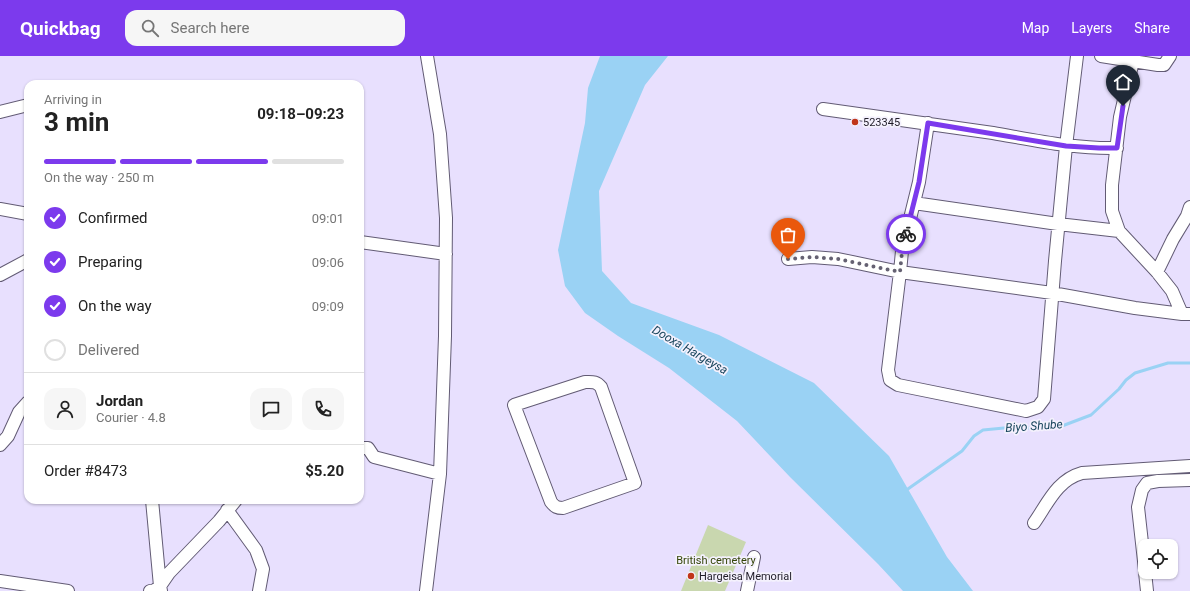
<!DOCTYPE html>
<html lang="en">
<head>
<meta charset="utf-8">
<style>
  body { margin:0; font-family:Roboto,sans-serif; background:#f6f6f6; color:#222; height:100vh; display:flex; flex-direction:column; font-size:15px; white-space:nowrap }
  * { box-sizing:border-box; margin:0 }
  p { font-size:13px; color:#767676 }
  .icon { flex:none; width:22px; height:22px; fill:none; stroke:currentColor; stroke-width:2; stroke-linecap:round; stroke-linejoin:round }
  .map { position:relative; flex:1; overflow:hidden }
  .drawer { position:absolute; left:24px; top:24px; width:340px; height:424px; display:flex; flex-direction:column; background:#fff; border-radius:12px; box-shadow:0 1px 3px #0004 }
  .drawer>* { flex:none }
  .buttons { position:absolute; left:1138px; top:483px; display:grid; gap:8px }
  .buttons a { display:grid; place-items:center; width:40px; height:40px; border-radius:8px; background:#fff; box-shadow:0 1px 3px #0004; font-size:20px }
  .pin { position:absolute; display:grid; place-items:center; width:34px; height:34px; color:#fff; margin:-41px -17px; border-radius:50% 50% 50% 0; rotate:-45deg; box-shadow:0 0 4px #0007 }
  .pin .icon { rotate:45deg }
  .courier { position:absolute; display:grid; place-items:center; width:40px; height:40px; margin:-20px; border:3px solid #7c3aed; border-radius:50%; background:#fff; color:#222; box-shadow:0 1px 5px #0007 }
  .headline em { font-style:normal; font-weight:700 }
  .headline div { display:flex; flex-direction:column-reverse }
  .headline { display:flex; align-items:center; justify-content:space-between; height:68px; padding:0 20px }
  h1 { font-size:26px; font-weight:700; line-height:30px }
  .bar { display:grid; grid-template-columns:repeat(4,1fr); gap:6px 4px; align-content:center; height:48px; padding:0 20px }
  .bar i { height:5px; border-radius:3px; background:#e0e0e0 }
  .bar .on { background:#7c3aed }
  .bar p { grid-column:span 4 }
  .line { display:flex; align-items:center; gap:10px; padding:0 20px; border-top:1px solid #e0e0e0 }
  .line div { flex:1 }
  .round { display:grid; place-items:center; flex:none; width:42px; height:42px; border-radius:12px; background:#f6f6f6 }
  ol { padding:0 20px; list-style:none }
  li { display:flex; align-items:center; gap:12px; height:44px }
  li p { margin-inline-start:auto }
  li .icon { padding:4px; border-radius:50%; background:#7c3aed; color:#fff; stroke-width:4 }
  li:last-child { color:#767676 }
  li i { width:22px; height:22px; border:2px solid #e0e0e0; border-radius:50% }
  header { display:flex; align-items:center; gap:24px; box-sizing:border-box; height:56px; padding:0 20px; background:#7c3aed; color:#fff }
  header strong { font-size:19px }
  nav { display:flex; gap:22px; margin-inline-start:auto; font-size:14px }
  .search { width:280px; height:36px; background:#f6f6f6; display:flex; align-items:center; gap:10px; box-sizing:border-box; padding:0 14px; border-radius:12px; color:#767676; font-size:15px }
  .map>svg:first-child { display:block }
</style>
</head>
<body>
<header>
<strong>Quickbag</strong>
<div class="search"><svg class="icon" aria-label="search" viewBox="0 0 24 24"><circle cx="10" cy="10" r="6"/><path d="M15 15l6 6"/></svg>Search here</div>
<nav><a>Map</a><a>Layers</a><a>Share</a></nav>
</header>
<div class="map">
<svg width="1190" height="535" viewBox="0 0 1190 535">
  <rect width="100%" height="100%" fill="#e8e0fe"/>
  <path fill="#c9d7af" d="M708,469L746,486L725,535H681Z"/>
  <path fill="#9ad2f4" d="M600,0H668L645,29L599,135L602,215L631,247L719,279L814,327L889,400L947,501L973,535H903L878,508L790,421L737,365L669,312L618,280L585,257L565,230L558,194L585,67L588,32Z"/>
  <g fill="none" stroke-linecap="round" stroke-linejoin="round">
    <path stroke="#9ad2f4" stroke-width="3" d="M905,435L962,395L974,380L983,374L1004,372H1044L1062,370L1091,359L1119,333L1126,324L1135,317L1168,307H1190"/>
    <g stroke="#625b74" stroke-width="14">
      <path id="minor" d="M1101,0L1158,9H1164L1170,0
        M1133,5L1120,61L1112,129V155L1119,175L1157,216L1172,235L1182,258
        M823,53C880,61 936,69 993,77C1034,84 1075,93 1117,92
        M0,56L28,49
        M928,67L919,126L902,195L900,216L1052,237L1135,252L1182,258H1190
        M914,147L1058,168L1119,175
        M0,153L28,158
        M360,186L446,198
        M788,203L812,201L838,203L900,216L888,314L890,324L898,329L1026,355L1038,351L1044,343L1055,205L1066,90L1077,0
        M1157,216L1173,183L1187,160L1190,151
        M0,219L28,204
        M585,326C592,326 596,325 601,331L635,427L563,452C557,452 555,451 551,446L514,349Z
        M0,389L8,380L19,356L28,346
        M360,392H368L374,401L440,418
        M227,454L256,494L263,513L259,535
        M1034,467C1048,447 1057,424 1082,417L1190,410
        M1145,514L1138,451L1142,434L1147,427L1158,425L1190,424
        M1145,516L1147,535
        M0,525L68,535
        M150,535L155,534L160,530L152,444
        M161,535L160,530L169,517L219,465L236,444
        M426,535L440,418L445,280L446,162L440,78L427,0
        M747,535L754,501"/>
    </g>
    <use href="#minor" stroke="#fff" stroke-width="12"/>
  </g>
  <g fill="none" stroke-linecap="round" stroke-linejoin="round">
    <path stroke="#656172" stroke-width="4" stroke-dasharray="0 7.2" d="M788,203L812,201L838,203L900,216L902,196L906,178"/>
    <path stroke="#7c3aed" stroke-width="5" d="M906,178L919,126L928,67L1066,90L1099,92H1117L1123,50"/>
  </g>
  <g fill="#c0351a" stroke="#f4f1fd" stroke-width="1.5">
    <circle cx="855" cy="66" r="4"/>
    <circle cx="691" cy="520" r="4"/>
  </g>
  <g text-anchor="middle" stroke-width="3.5" stroke-linejoin="round" paint-order="stroke">
    <g font-size="11" fill="#1f1c27" stroke="#f4f1fd" text-anchor="start">
      <text x="863" y="70">523345</text>
      <text x="699" y="524">Hargeisa Memorial</text>
    </g>
    <g font-size="11" fill="#354509" stroke="#f4f1fd">
      <text x="716" y="508">British cemetery</text>
    </g>
    <g font-size="12" font-style="italic" fill="#18455c" stroke="#f4f1fd">
      <text transform="translate(690 294) rotate(30)" y="4">Dooxa Hargeysa</text>
      <text transform="translate(1034 370) rotate(-4)" y="4">Biyo Shube</text>
    </g>
  </g>
</svg>
<div class="buttons">
<a><svg class="icon" aria-label="locate" viewBox="0 0 24 24"><circle cx="12" cy="12" r="6"/><path d="M12 2v4M12 18v4M2 12h4M18 12h4"/></svg></a>
</div>
<div class="pin" style="left:788px;top:203px;background:#ea580c"><svg class="icon" aria-label="bag" viewBox="0 0 24 24"><path d="M5 8h14l-1 12H6zM9 8a3 3 0 0 1 6 0"/></svg></div>
<div class="pin" style="left:1123px;top:50px;background:#1f2937"><svg class="icon" aria-label="home" viewBox="0 0 24 24"><path d="M3 11l9-7 9 7M6 9v11h12V9"/></svg></div>
<div class="courier" style="left:906px;top:178px"><svg class="icon" aria-label="bike" viewBox="0 0 24 24"><circle cx="6" cy="16" r="4"/><circle cx="18" cy="16" r="4"/><path d="M6 16l4-8h5l3 8M10 8l3 8H6M13 5h3"/></svg></div>
<section class="drawer">
<div class="headline"><div><h1>3 min</h1><p>Arriving in</p></div><em>09:18–09:23</em></div>
<div class="bar"><i class="on"></i><i class="on"></i><i class="on"></i><i></i><p>On the way · 250 m</p></div>
<ol>
<li><svg class="icon" aria-label="check" viewBox="0 0 24 24"><path d="M5 12l5 5 9-10"/></svg>Confirmed<p>09:01</p></li>
<li><svg class="icon" aria-label="check" viewBox="0 0 24 24"><path d="M5 12l5 5 9-10"/></svg>Preparing<p>09:06</p></li>
<li><svg class="icon" aria-label="check" viewBox="0 0 24 24"><path d="M5 12l5 5 9-10"/></svg>On the way<p>09:09</p></li>
<li><i></i>Delivered</li>
</ol>
<div class="line" style="height:72px"><a class="round"><svg class="icon" aria-label="person" viewBox="0 0 24 24"><circle cx="12" cy="8" r="4"/><path d="M4 21q1-7 8-7t8 7"/></svg></a><div><b>Jordan</b><p>Courier · 4.8</p></div><a class="round"><svg class="icon" aria-label="chat" viewBox="0 0 24 24"><path d="M4 5h16v11H9l-5 4z"/></svg></a><a class="round"><svg class="icon" aria-label="phone" viewBox="0 0 24 24"><path d="M5 4h4l2 5-3 2q2 4 5 5l2-3 5 2v4C11 20 4 13 5 4z"/></svg></a></div>
<div class="line" style="height:52px"><div>Order #8473</div><b>$5.20</b></div>
</section>
</div>
</body>
</html>
